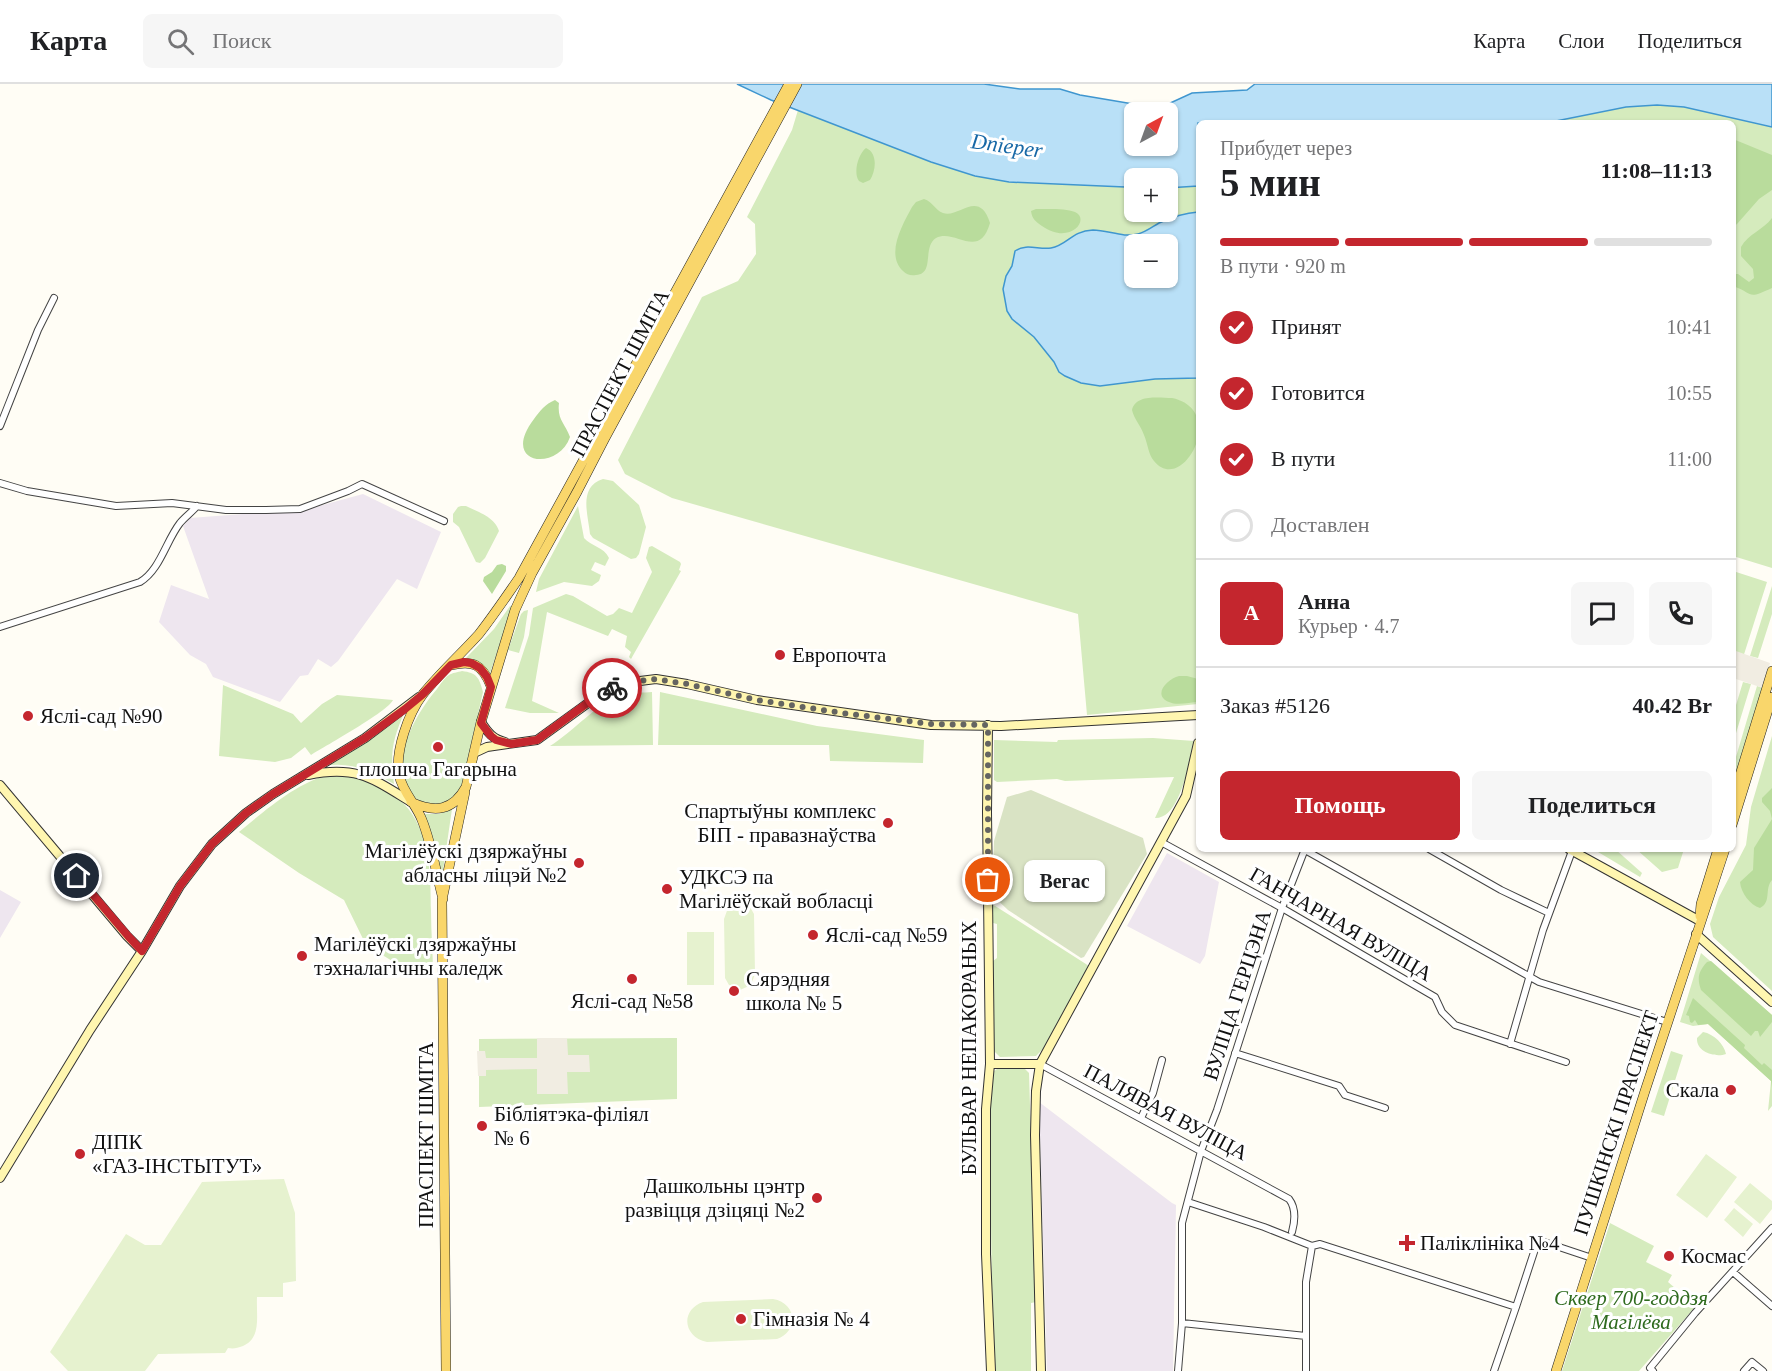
<!DOCTYPE html>
<html lang="ru">
<head>
<meta charset="utf-8">
<style>
  body { margin:0; font-family:Georgia,serif; background:#f6f6f6; color:#202124; height:100vh; display:flex; flex-direction:column; font-size:22px; white-space:nowrap }
  * { box-sizing:border-box; margin:0 }
  p { font-size:20px; color:#757577 }
  .icon { flex:none; width:33px; height:33px; fill:none; stroke:currentColor; stroke-width:2; stroke-linecap:round; stroke-linejoin:round }
  .map { position:relative; flex:1; overflow:hidden }
  .sheet { position:absolute; left:1196px; top:36px; width:540px; height:732px; display:flex; flex-direction:column; background:#fff; border-radius:9px; box-shadow:0 2px 4px #0004 }
  .sheet>* { flex:none }
  .needle { width:39px; rotate:41deg }
  .buttons { position:absolute; left:1124px; top:18px; display:grid; gap:12px }
  .buttons a { display:grid; place-items:center; width:54px; height:54px; border-radius:9px; background:#fff; box-shadow:0 2px 4px #0004; font-size:30px }
  .pin { position:absolute; display:grid; place-items:center; width:51px; height:51px; color:#fff; margin:-26px; border:3px solid #fff; border-radius:50%; box-shadow:0 2px 6px #0007 }
  .courier { position:absolute; display:grid; place-items:center; width:60px; height:60px; margin:-30px; border:4px solid #c4262e; border-radius:50%; background:#fff; color:#222; box-shadow:0 2px 8px #0007 }
  .bubble { position:absolute; height:42px; border-radius:9px; background:#fff; box-shadow:0 2px 4px #0004; font-size:20px; font-weight:700; line-height:42px; text-align:center }
  .overview em { font-style:normal; font-weight:700 }
  .overview div { display:flex; flex-direction:column-reverse }
  .overview { display:flex; align-items:center; justify-content:space-between; height:102px; padding:0 24px }
  h1 { font-size:39px; font-weight:700; line-height:45px }
  .bar { display:grid; grid-template-columns:repeat(4,1fr); gap:9px 6px; align-content:center; height:72px; padding:0 24px }
  .bar i { height:8px; border-radius:4px; background:#e0e0e0 }
  .bar .on { background:#c4262e }
  .bar p { grid-column:span 4 }
  .line { display:flex; align-items:center; gap:15px; padding:0 24px; border-top:2px solid #e0e0e0 }
  .line div { flex:1 }
  .round { display:grid; place-items:center; flex:none; width:63px; height:63px; border-radius:9px; background:#f6f6f6 }
  ol { padding:0 24px; list-style:none }
  li { display:flex; align-items:center; gap:18px; height:66px }
  li p { margin-inline-start:auto }
  li .icon { padding:6px; border-radius:50%; background:#c4262e; color:#fff; stroke-width:4 }
  li:last-child { color:#757577 }
  li i { width:33px; height:33px; border:3px solid #e0e0e0; border-radius:50% }
  .cta { display:flex; gap:12px; margin-top:auto; padding:12px 24px }
  .cta a { flex:1; height:69px; border-radius:9px; background:#c4262e; color:#fff; font-size:24px; font-weight:700; line-height:69px; text-align:center }
  .cta a+a { background:#f6f6f6; color:#202124 }
  header { display:flex; align-items:center; gap:36px; box-sizing:border-box; height:84px; padding:0 30px; background:#fff; border-bottom:2px solid #e0e0e0 }
  header strong { font-size:28px }
  nav { display:flex; gap:33px; margin-inline-start:auto; font-size:21px }
  .search { width:420px; height:54px; background:#f6f6f6; display:flex; align-items:center; gap:15px; box-sizing:border-box; padding:0 21px; border-radius:9px; color:#757577; font-size:22px }
  .map>svg:first-child { display:block }
</style>
</head>
<body>
<header>
<strong>Карта</strong>
<div class="search"><svg class="icon" aria-label="search" viewBox="0 0 24 24"><circle cx="10" cy="10" r="6"/><path d="M15 15l6 6"/></svg>Поиск</div>
<nav><a>Карта</a><a>Слои</a><a>Поделиться</a></nav>
</header>
<div class="map">
<svg width="1772" height="1287" viewBox="0 0 1772 1287">
  <rect width="100%" height="100%" fill="#fffdf5"/>
  <path fill="#eee6ef" d="M363,410L441,448L417,505L397,495L338,577L331,583L318,575L308,591L300,592L280,618L213,593L206,580L190,571L159,538L171,501L209,515L183,442L190,434L308,425Z
    M1167,769L1219,798L1205,872L1200,880L1127,842Z
    M0,806L21,818L0,854Z
    M1039,1018L1172,1119L1176,1121L1173,1287H1047Z"/>
  <path fill="#d5ebbd" fill-rule="evenodd" d="M1643,21H1670L1684,23L1772,43V484L1733,472L1732,39H1547L1626,23Z
    M798,26L931,78L975,92L1009,98L1134,103V128H1167V104L1198,102V620L1087,631L1078,530L672,414L625,390L618,376L702,213L738,197L756,170L755,140L747,133L792,46ZM1134,160H1167V194H1134Z
    M603,395L613,397L639,421L646,443L639,470L636,474L631,475L593,454L590,450C588,430 578,403 603,395Z
    M461,422H466C478,428 495,433 499,447L485,474L480,479L476,478L459,443L453,438V430L458,423Z
    M578,422L584,454C591,462 604,463 609,474L605,482L595,478L591,486L601,491L599,497L592,502L564,498L536,508L539,495Z
    M652,462L680,478L681,480L679,486L681,487L631,575L629,573L631,568L625,563L627,552L612,545L608,552L547,528L532,617L559,629H530L505,624L529,551L533,524L566,510L573,512L607,532L613,530L619,524L632,529L652,488L646,474L649,463Z
    M1733,487L1767,498L1733,605Z
    M1772,502V530L1758,574L1750,572Z
    M510,522H513L490,589L480,580L465,575L494,545Z
    M528,526L524,553L519,569L508,566L521,530L524,527Z
    M462,587C477,589 479,593 483,608L461,704C459,707 456,712 453,715C435,729 411,718 404,698C394,668 418,627 437,605C440,601 444,594 449,591C452,589 458,588 462,587Z
    M1743,598L1751,600L1733,659V631Z
    M223,601L293,630L301,639L322,620L337,611L393,616C387,628 327,661 311,671L305,663L291,674L275,678L219,672Z
    M1757,602L1763,604L1733,701V683Z
    M652,608L653,661L550,662C573,648 599,617 624,610C632,608 644,609 652,608Z
    M660,608L817,642L924,656L923,679L830,677L829,661H658Z
    M405,627C392,657 390,668 394,700C372,687 350,677 324,682Z
    M1772,652V907L1713,853L1710,840L1719,813L1746,761L1751,723Z
    M1153,654L1194,657C1189,676 1181,735 1155,734L1174,693L1065,697L1057,695L997,698L994,696V656L1057,658L1058,656Z
    M331,690C340,691 349,691 358,694C426,713 431,766 431,827C431,848 433,870 433,891H415L366,861L344,816L299,789L239,748C267,725 296,699 331,690Z
    M452,725L441,800L423,730H439Z
    M1593,765H1615L1642,789L1640,793Z
    M1636,765H1684L1678,784L1662,788Z
    M992,820L1089,882L1044,964L1036,972L1000,973L993,966V877L997,874V840L993,839Z
    M1701,869L1772,931V1022L1768,1027L1771,997L1708,940L1693,942L1680,938Z
    M1703,948C1714,950 1724,960 1726,970C1715,974 1696,968 1697,954Z
    M677,954V1015L479,1023V955Z
    M1671,967L1683,971L1664,1032L1651,1028Z
    M997,985H1025L1029,989L1036,1218L1031,1219V1287H993L989,994L993,988Z
    M1610,1139L1654,1162L1646,1178L1672,1191L1668,1198L1696,1222L1639,1287H1562Z"/>
  <path fill="#b9dc9c" d="M1733,55L1772,71V106L1759,115L1737,140L1733,143Z
    M866,64C878,69 876,87 870,96L863,99L859,97C853,89 858,70 866,64Z
    M924,115C933,118 935,126 943,129C958,135 979,104 990,139C979,177 955,144 936,154C922,163 935,190 916,191C911,192 907,191 903,187C885,170 903,140 912,123L916,118Z
    M1036,125C1046,125 1066,124 1075,128C1091,135 1070,162 1042,142C1036,138 1032,135 1031,127Z
    M1772,134V204C1746,216 1755,210 1733,202V190H1738L1749,198L1754,194L1753,185L1741,172V163C1748,150 1763,146 1772,134Z
    M1172,314C1229,326 1182,412 1154,377C1148,370 1148,360 1144,351C1141,342 1134,335 1132,326C1136,310 1159,314 1172,314Z
    M555,316L559,319C557,336 565,339 570,353C558,388 499,381 534,335C540,327 545,320 555,316Z
    M502,480L506,482V487L492,510L483,497L484,493L492,488L497,481Z
    M1179,592H1187L1198,595V618C1190,618 1177,622 1169,618C1152,611 1167,595 1179,592Z
    M1772,704V796C1764,805 1772,818 1760,824C1750,821 1741,809 1740,798L1753,786L1754,764L1772,735L1770,727L1762,718V714Z
    M1711,877L1772,931V938L1760,953L1758,947H1755L1751,952L1701,906C1697,894 1698,888 1707,878Z
    M1693,914L1745,961L1744,964L1762,981L1764,979L1772,986V1004L1771,997L1708,940L1698,941L1695,936L1692,939L1690,938L1689,932L1686,931Z"/>
  <path fill="#d9e3c4" d="M1031,706L1143,754L1147,770L1084,873L1081,874L1008,826L992,811L994,757L1007,713Z"/>
  <path fill="#e6f2cf" d="M739,819L750,823L754,830L755,890L751,901L740,906L729,901L725,894L724,835L728,824Z
    M687,848H714V901H687Z
    M1706,1070L1737,1093L1707,1134L1676,1111Z
    M284,1095L295,1129L296,1197L283,1199V1213H257C256,1231 262,1254 243,1262C237,1264 234,1265 228,1264L225,1269L158,1270L145,1287H68L50,1268L126,1150L145,1161H161L202,1098Z
    M1750,1099L1772,1117V1125L1760,1140L1734,1118Z
    M1734,1124L1753,1140L1743,1153L1724,1136Z
    M773,1215C797,1219 799,1247 777,1255L707,1258C683,1253 680,1226 703,1218Z"/>
  <path fill="#f1ede2" d="M1733,566L1770,579L1763,604L1733,594Z
    M537,954H567L568,971H589L590,988H567L568,1010H537V985L486,986V992H478L477,967H485L486,974H537Z"/>
  <path fill="#b9e0f7" stroke="#3f96cf" stroke-width="1.5" fill-rule="evenodd" d="M737,0H984L1020,5H1060L1080,11L1151,23L1166,21L1192,9L1247,6L1255,0H1772V43L1684,23L1657,21L1626,23L1546,39H1198V102L1167,104V94H1134V103H1125L1009,98L975,92L931,78L771,16ZM1134,28H1167V62H1134Z
    M1198,128V294L1155,295L1100,302L1081,299L1065,292L1059,288L1054,278L1034,253L1012,235L1007,227L1003,205L1006,192L1012,182L1015,167C1026,159 1039,166 1051,164C1068,161 1071,147 1093,146C1108,146 1123,154 1138,150C1146,148 1152,143 1159,139C1172,133 1184,129 1198,128ZM1134,160H1167V194H1134Z"/>
  <g fill="none" stroke-linecap="round" stroke-linejoin="round">
    <g stroke="#444" stroke-width="8">
      <path id="street" d="M0,342L38,246L54,214
        M0,399L27,407L116,422L172,419L226,426H266L300,425L348,407L362,400L444,437
        M0,543L140,498C160,486 166,457 180,439C185,433 192,428 197,422
        M1161,758L1282,824L1435,913L1442,928L1455,941L1566,978
        M1429,765L1501,806L1549,829
        M1305,766L1539,898L1667,938
        M1510,960L1543,846L1572,767
        M1235,969L1339,1002L1345,1011L1385,1024
        M1040,980L1289,1115C1296,1124 1295,1137 1292,1148
        M1141,1034L1153,1009L1162,976
        M1188,1118L1264,1143L1312,1162L1320,1160L1516,1223L1538,1156L1592,1174
        M1733,1188L1772,1222
        M1182,1239L1306,1252
        M1178,1287L1182,1239V1139L1201,1067L1217,1026L1282,824L1305,765
        M1306,1287V1198L1312,1162
        M1494,1287L1516,1223
        M1653,1287L1650,1284L1695,1229L1772,1144
        M1744,1287L1752,1278L1763,1287"/>
    </g>
    <g stroke="#333" stroke-width="10">
      <path id="secondary" d="M481,638C488,649 493,655 505,658
        M988,641L987,728L990,980L986,1025V1170L991,1287
        M474,669L487,663L537,656L606,606L632,598L656,595L687,600L757,616L931,641L1001,642L1198,631
        M308,691C356,681 372,694 411,718
        M0,701L127,852L142,867
        M1569,765L1700,837
        M1696,850L1772,918
        M990,980H1040
        M0,1094L90,946L142,867L180,802L212,760L246,729L273,710L365,654L419,613
        M1041,1287L1035,1051L1036,1007L1040,980L1186,712L1198,659"/>
    </g>
    <g stroke="#222" stroke-width="10">
      <path id="primary" d="M451,581C473,576 482,580 491,602
        M1732,717L1772,587
        M411,718C435,729 453,727 466,703L481,638L515,526L532,489L577,408L605,354L797,0
        M1732,741L1772,613
        M443,815C436,789 432,761 422,736C416,720 403,709 399,691C395,667 408,630 423,610C440,589 461,570 479,550C493,532 506,513 519,494L789,0
        M1700,832L1701,820L1718,765
        M446,1287L442,816L465,708
        M1556,1287L1645,1007L1725,765"/>
    </g>
    <use href="#street" stroke="#fff" stroke-width="6"/>
    <use href="#secondary" stroke="#fff6b0" stroke-width="8"/>
    <use href="#primary" stroke="#f9d66b" stroke-width="9"/>
  </g>
  <g fill="none" stroke-linecap="round" stroke-linejoin="round">
    <path stroke="#646461" stroke-width="6" stroke-dasharray="0 10.8" d="M612,604L632,598L656,595L687,600L757,616L842,629L931,640L988,641V796"/>
    <path stroke="#c4262e" stroke-width="8" d="M77,792L128,852L142,867L180,802L212,760L246,729L273,710L365,654L405,625L422,611L451,581L464,578L471,579L480,584L487,593L491,603L481,639L491,652L496,656L511,660L537,656L593,615L612,604"/>
  </g>
  <g fill="#c4262e" stroke="#fff" stroke-width="2">
    <circle cx="780" cy="571" r="6"/>
    <circle cx="28" cy="632" r="6"/>
    <circle cx="438" cy="663" r="6"/>
    <circle cx="888" cy="739" r="6"/>
    <circle cx="579" cy="779" r="6"/>
    <circle cx="667" cy="805" r="6"/>
    <circle cx="813" cy="851" r="6"/>
    <circle cx="302" cy="872" r="6"/>
    <circle cx="632" cy="895" r="6"/>
    <circle cx="734" cy="907" r="6"/>
    <circle cx="1731" cy="1006" r="6"/>
    <circle cx="482" cy="1042" r="6"/>
    <circle cx="80" cy="1070" r="6"/>
    <circle cx="817" cy="1114" r="6"/>
    <path d="M1404 1150h6v6h6v6h-6v6h-6v-6h-6v-6h6z"/>
    <circle cx="1669" cy="1172" r="6"/>
    <circle cx="741" cy="1235" r="6"/>
  </g>
  <g text-anchor="middle" stroke-width="6" stroke-linejoin="round" paint-order="stroke">
    <g font-size="21" fill="#111" stroke="#fff">
      <text transform="translate(620 289) rotate(-62)" y="7">ПРАСПЕКТ ШМІТА</text>
      <text transform="translate(1341 840) rotate(30)" y="7">ГАНЧАРНАЯ ВУЛІЦА</text>
      <text transform="translate(1237 911) rotate(-72)" y="7">ВУЛІЦА ГЕРЦЭНА</text>
      <text transform="translate(969 964) rotate(-90)" y="7">БУЛЬВАР НЕПАКОРАНЫХ</text>
      <text transform="translate(1166 1028) rotate(28)" y="7">ПАЛЯВАЯ ВУЛІЦА</text>
      <text transform="translate(1616 1039) rotate(-72)" y="7">ПУШКІНСКІ ПРАСПЕКТ</text>
      <text transform="translate(426 1051) rotate(-90)" y="7">ПРАСПЕКТ ШМІТА</text>
    </g>
    <g font-size="21" fill="#111" stroke="#fff" text-anchor="start">
      <text x="792" y="578">Европочта</text>
      <text x="40" y="639">Яслі-сад №90</text>
      <text x="438" y="692" text-anchor="middle">плошча Гагарына</text>
      <text x="876" y="734" text-anchor="end">Спартыўны комплекс<tspan x="876" dy="24">БІП - правазнаўства</tspan></text>
      <text x="567" y="774" text-anchor="end">Магілёўскі дзяржаўны<tspan x="567" dy="24">абласны ліцэй №2</tspan></text>
      <text x="679" y="800">УДКСЭ па<tspan x="679" dy="24">Магілёўскай вобласці</tspan></text>
      <text x="825" y="858">Яслі-сад №59</text>
      <text x="314" y="867">Магілёўскі дзяржаўны<tspan x="314" dy="24">тэхналагічны каледж</tspan></text>
      <text x="746" y="902">Сярэдняя<tspan x="746" dy="24">школа № 5</tspan></text>
      <text x="632" y="924" text-anchor="middle">Яслі-сад №58</text>
      <text x="1719" y="1013" text-anchor="end">Скала</text>
      <text x="494" y="1037">Бібліятэка-філіял<tspan x="494" dy="24">№ 6</tspan></text>
      <text x="92" y="1065">ДІПК<tspan x="92" dy="24">«ГАЗ-ІНСТЫТУТ»</tspan></text>
      <text x="805" y="1109" text-anchor="end">Дашкольны цэнтр<tspan x="805" dy="24">развіцця дзіцяці №2</tspan></text>
      <text x="1420" y="1166">Паліклініка №4</text>
      <text x="1681" y="1179">Космас</text>
      <text x="753" y="1242">Гімназія № 4</text>
    </g>
    <g font-size="21" font-style="italic" fill="#2f6b1f" stroke="#fff">
      <text x="1631" y="1221">Сквер 700-годдзя<tspan x="1631" dy="24">Магілёва</tspan></text>
    </g>
    <g font-size="22" font-style="italic" fill="#1768a6" stroke="#fff">
      <text transform="translate(1007 61) rotate(8)" y="8">Dnieper</text>
    </g>
  </g>
</svg>
<div class="buttons">
<a><svg class="needle" viewBox="-14 -14 28 28"><path d="M0-13l5 13h-10z" fill="#e53935"/><path d="M0 13l5-13h-10z" fill="#757577"/></svg></a>
<a>+</a>
<a>−</a>
</div>
<div class="pin" style="left:988px;top:796px;background:#ea580c"><svg class="icon" aria-label="bag" viewBox="0 0 24 24"><path d="M5 8h14l-1 12H6zM9 8a3 3 0 0 1 6 0"/></svg></div>
<div class="pin" style="left:77px;top:792px;background:#1f2937"><svg class="icon" aria-label="home" viewBox="0 0 24 24"><path d="M3 11l9-7 9 7M6 9v11h12V9"/></svg></div>
<div class="courier" style="left:612px;top:604px"><svg class="icon" aria-label="bike" viewBox="0 0 24 24"><circle cx="6" cy="16" r="4"/><circle cx="18" cy="16" r="4"/><path d="M6 16l4-8h5l3 8M10 8l3 8H6M13 5h3"/></svg></div>
<div class="bubble" style="left:1024px;top:776px;width:81px">Вегас</div>
<section class="sheet">
<div class="overview"><div><h1>5 мин</h1><p>Прибудет через</p></div><em>11:08–11:13</em></div>
<div class="bar"><i class="on"></i><i class="on"></i><i class="on"></i><i></i><p>В пути · 920 m</p></div>
<ol>
<li><svg class="icon" aria-label="check" viewBox="0 0 24 24"><path d="M5 12l5 5 9-10"/></svg>Принят<p>10:41</p></li>
<li><svg class="icon" aria-label="check" viewBox="0 0 24 24"><path d="M5 12l5 5 9-10"/></svg>Готовится<p>10:55</p></li>
<li><svg class="icon" aria-label="check" viewBox="0 0 24 24"><path d="M5 12l5 5 9-10"/></svg>В пути<p>11:00</p></li>
<li><i></i>Доставлен</li>
</ol>
<div class="line" style="height:108px"><b class="round" style="background:#c4262e;color:#fff">А</b><div><b>Анна</b><p>Курьер · 4.7</p></div><a class="round"><svg class="icon" aria-label="chat" viewBox="0 0 24 24"><path d="M4 5h16v11H9l-5 4z"/></svg></a><a class="round"><svg class="icon" aria-label="phone" viewBox="0 0 24 24"><path d="M5 4h4l2 5-3 2q2 4 5 5l2-3 5 2v4C11 20 4 13 5 4z"/></svg></a></div>
<div class="line" style="height:78px"><div>Заказ #5126</div><b>40.42 Br</b></div>
<div class="cta"><a>Помощь</a><a>Поделиться</a></div>
</section>
</div>
</body>
</html>
